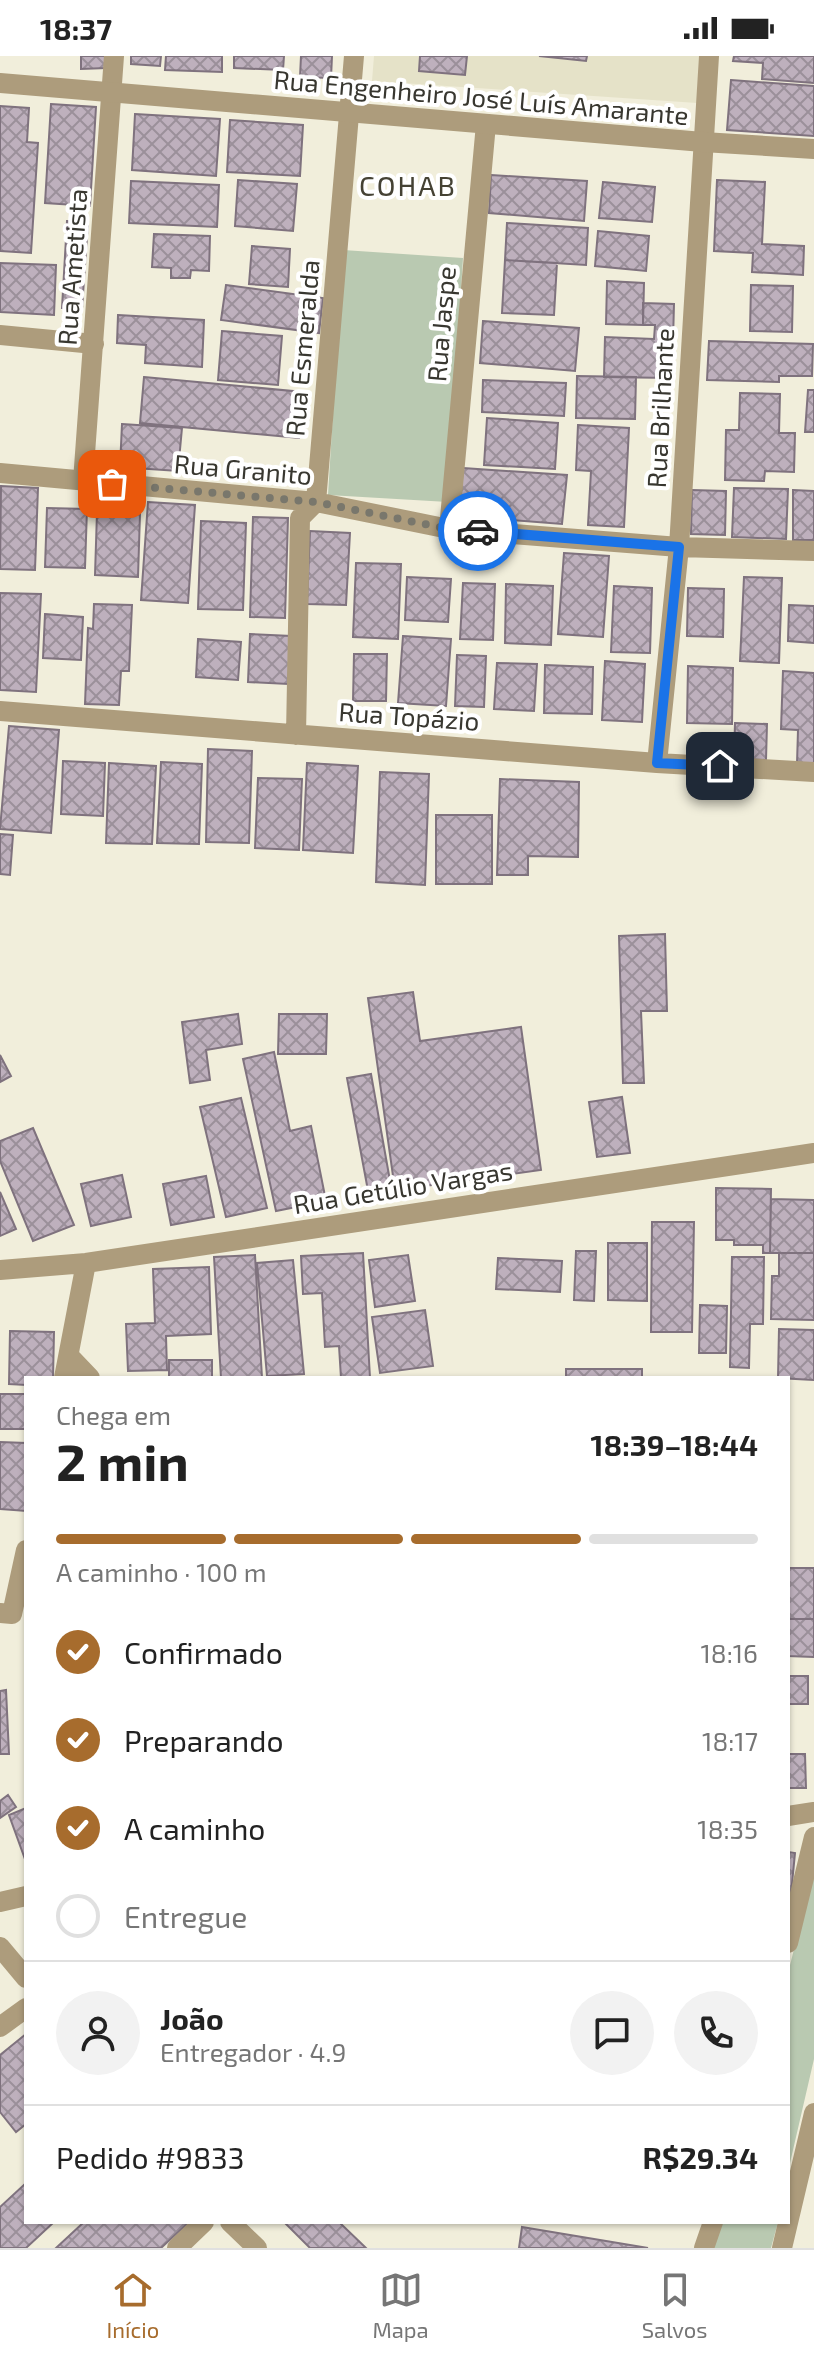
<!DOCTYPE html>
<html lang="pt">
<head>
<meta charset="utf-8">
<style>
  body { margin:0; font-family:"Exo 2",sans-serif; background:#f2f2f2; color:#222; height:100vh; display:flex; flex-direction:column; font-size:30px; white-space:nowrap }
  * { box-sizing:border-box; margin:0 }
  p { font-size:26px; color:#767676 }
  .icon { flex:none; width:44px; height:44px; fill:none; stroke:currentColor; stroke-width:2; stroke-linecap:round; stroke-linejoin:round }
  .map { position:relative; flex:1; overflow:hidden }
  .panel { position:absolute; left:24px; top:1320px; width:766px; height:848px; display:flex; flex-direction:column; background:#fff; border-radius:0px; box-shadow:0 2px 6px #0004 }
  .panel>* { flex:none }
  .pin { position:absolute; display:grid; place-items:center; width:68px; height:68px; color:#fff; margin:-34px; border-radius:16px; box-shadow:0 4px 12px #0006 }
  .courier { position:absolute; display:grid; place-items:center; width:80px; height:80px; margin:-40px; border:6px solid #1a73e8; border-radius:50%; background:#fff; color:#222; box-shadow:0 2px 10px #0007 }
  .summary em { font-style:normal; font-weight:700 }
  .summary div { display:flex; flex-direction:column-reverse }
  .summary { display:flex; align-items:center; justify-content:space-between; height:136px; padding:0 32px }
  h1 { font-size:52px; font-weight:700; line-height:60px }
  .bar { display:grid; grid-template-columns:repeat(4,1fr); gap:12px 8px; align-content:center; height:96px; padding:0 32px }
  .bar i { height:10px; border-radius:6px; background:#e0e0e0 }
  .bar .on { background:#a76c2d }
  .bar p { grid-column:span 4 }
  .line { display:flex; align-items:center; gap:20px; padding:0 32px; border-top:2px solid #e0e0e0 }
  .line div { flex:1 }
  .round { display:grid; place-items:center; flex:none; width:84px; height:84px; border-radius:42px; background:#f2f2f2 }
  ol { padding:0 32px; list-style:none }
  li { display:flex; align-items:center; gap:24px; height:88px }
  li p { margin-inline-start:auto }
  li .icon { padding:8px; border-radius:50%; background:#a76c2d; color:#fff; stroke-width:4 }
  li:last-child { color:#767676 }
  li i { width:44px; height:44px; border:4px solid #e0e0e0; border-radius:50% }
  .status { display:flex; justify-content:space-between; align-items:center; height:56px; padding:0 40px; background:#fff; direction:ltr }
  .status svg { height:22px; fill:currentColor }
  .dock { display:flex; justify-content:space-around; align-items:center; height:112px; border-top:2px solid #e0e0e0; background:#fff; font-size:22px; color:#767676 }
  .dock a { display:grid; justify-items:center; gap:4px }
  .dock .on { color:#a76c2d }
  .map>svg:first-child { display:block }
</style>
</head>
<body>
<div class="status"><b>18:37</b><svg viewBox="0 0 49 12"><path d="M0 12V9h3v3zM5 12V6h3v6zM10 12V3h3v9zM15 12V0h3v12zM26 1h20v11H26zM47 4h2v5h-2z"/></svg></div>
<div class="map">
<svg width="814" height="2192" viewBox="0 0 814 2192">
  <defs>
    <pattern id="building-cross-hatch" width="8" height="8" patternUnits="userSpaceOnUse" patternTransform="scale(2)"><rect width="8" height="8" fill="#beb0bd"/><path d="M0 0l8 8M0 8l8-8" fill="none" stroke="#9b909a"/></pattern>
  </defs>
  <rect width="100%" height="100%" fill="#f1eedb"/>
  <path fill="#e5e2c8" d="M374,0H699L697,47L372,25Z"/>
  <path fill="#b9c9b1" d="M343,194L463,202L448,446L328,439Z
    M814,1814V2003L790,2107H788V1917Z
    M721,2166H778L771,2192H713Z"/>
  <path fill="url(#building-cross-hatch)" stroke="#7f727e" stroke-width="2" d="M81,0H106V12L81,13Z
    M131,0H161L160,10L131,8Z
    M166,0H222V16L165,14Z
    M234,0H284L283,14L234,12Z
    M301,0H332L331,22L300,21Z
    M420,0H467L465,19L419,15Z
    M539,0H587L586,5Z
    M734,0H814V27L762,23L763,7L733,5Z
    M731,24L814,30V80L727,74Z
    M51,48L96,51L90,150L45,147Z
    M0,50L29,52L27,86L38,87L31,197L0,195Z
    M135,58L220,63L216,120L132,114Z
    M230,64L303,69L300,120L227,116Z
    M491,119L587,125L584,165L489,157Z
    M238,124L297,128L293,175L235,170Z
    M717,124L765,126L762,188L804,190L803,219L752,216L753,197L714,195Z
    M131,125L219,129L217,171L129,167Z
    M603,126L655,131L652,166L599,162Z
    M67,165L88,166L82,253L62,252Z
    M507,167L588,172L586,209L505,204Z
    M598,175L649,180L646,215L595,210Z
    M154,178L210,180L209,215L191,214L190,222H171V212L152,211Z
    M252,190L290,193L288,231L249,228Z
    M505,204L557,207L554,259L502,257Z
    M0,207L56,209L54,259L0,256Z
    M607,225L644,227L643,269L606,268Z
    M226,229L323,242L319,277L221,264Z
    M751,229L793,230L792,276L750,275Z
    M643,247L674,248L672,322L604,321L605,281L654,283L655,269H643Z
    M118,259L204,264L202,311L145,307L146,289L117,287Z
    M483,265L579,272L575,315L480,307Z
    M222,275L282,280L278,329L218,324Z
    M709,285L813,288L812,320H779V326L707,324Z
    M577,320L636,321L635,363L576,362Z
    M144,321L303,336L299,382L140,367Z
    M483,324L566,327L564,360L482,356Z
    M808,334H814V376H805Z
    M740,337L780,338L779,377H795L794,416L765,415L764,425L725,424L726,374H739Z
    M487,362L558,367L555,413L484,409Z
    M122,368L182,372L178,415L120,411Z
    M578,369L629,372L624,471L588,469L591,415L576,414Z
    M463,412L567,419L562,468L459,460Z
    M1,430L38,432L35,514L0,513Z
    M734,432L788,433L786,483L732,481Z
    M692,434L726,435L725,479L691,478Z
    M793,434L814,435V484H793Z
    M148,446L195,449L188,547L141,544Z
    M47,452L87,453L85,512L45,511Z
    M97,456L140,458L138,521L95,519Z
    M253,461L288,462L285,562L250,561Z
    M201,465L246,467L243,554L198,553Z
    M310,475L350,477L346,549L307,548Z
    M564,497L609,500L603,581L558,578Z
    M356,507L401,508L398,583L353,581Z
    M407,521L451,523L448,566L405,564Z
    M744,521L782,522L779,607L740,605Z
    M463,527L495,528L493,584L460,583Z
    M506,528L553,530L551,589L505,587Z
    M614,530L652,532L650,597L611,596Z
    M688,532L724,533L723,581L687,580Z
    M0,537L41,538L36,636L0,634Z
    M94,548L132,549L129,615H121L119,649L85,648L88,572L93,573Z
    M789,549L814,550V587L788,585Z
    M45,558L83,561L81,604L43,602Z
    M250,578L291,580L288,628L248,626Z
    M403,580L451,583L446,650L398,647Z
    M198,583L241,586L238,624L196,621Z
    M354,598H387L386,645H353Z
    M457,599L486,600L484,651L455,650Z
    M605,605L645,608L642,666L602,664Z
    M497,607L537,608L534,655L494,653Z
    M545,609L593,611L592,658L544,657Z
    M688,610L733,612L732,668L687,667Z
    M783,615L814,617V709L797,708L798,674L781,673Z
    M735,667L767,668L766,704L734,703Z
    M9,670L59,674L51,777L0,773Z
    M208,693L252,695L249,787L206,786Z
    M63,705L105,707L103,760L61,758Z
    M161,706L202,708L199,788L157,787Z
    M109,707L156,710L152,788L106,787Z
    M307,707L358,710L353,797L303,794Z
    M380,716L429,718L425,829L376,826Z
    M258,722L302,723L299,794L255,792Z
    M500,723L579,726L578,801L528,800V819H497Z
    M436,759H492V828H436Z
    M0,778L13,779L10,819L0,818Z
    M665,878L667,955H641L644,1027H623L619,880Z
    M413,936L420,985L521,971L541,1114L395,1134L368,942Z
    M238,958L242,988L206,994L210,1024L190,1027L182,966Z
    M279,958H327L326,998H278Z
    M274,996L290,1075L311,1070L326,1145L276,1155L243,1003Z
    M0,999L11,1020L0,1026Z
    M371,1018L392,1136L369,1140L347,1022Z
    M622,1041L630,1097L597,1101L589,1046Z
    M241,1042L267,1152L226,1161L200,1051Z
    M33,1072L74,1169L33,1185L0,1105V1085Z
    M122,1119L131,1161L91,1170L81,1128Z
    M206,1120L214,1161L171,1169L163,1128Z
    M716,1132L771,1133L770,1197H763V1189H734V1184H716Z
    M0,1136L16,1173L0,1180Z
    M771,1143L814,1144V1197H770Z
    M652,1166H694L692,1276H651Z
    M608,1187H647V1245L608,1244Z
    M576,1195H596L594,1245L574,1244Z
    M363,1197L370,1322H341L339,1290L325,1291L322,1237L303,1238L301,1200Z
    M779,1197H814V1264L771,1263L772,1220H779Z
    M255,1199L262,1322H221L214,1201Z
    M408,1199L415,1245L375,1251L369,1204Z
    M732,1201H764L763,1268H750L749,1312L730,1311Z
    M498,1202L562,1205L560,1236L496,1233Z
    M293,1204L304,1318L267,1320L257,1207Z
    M209,1211L211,1278L166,1280L167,1314L128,1315L126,1268L155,1267L153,1213Z
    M700,1249L727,1250L726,1297H699Z
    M425,1254L433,1310L380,1317L372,1261Z
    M779,1273L814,1274V1324L778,1322Z
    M10,1275L54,1276L53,1322H26V1329L9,1328Z
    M169,1304H212V1322H169Z
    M566,1313H642V1322H566Z
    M0,1338H26V1373H0Z
    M0,1386L26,1387V1455L0,1453Z
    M788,1512H814V1563H788Z
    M788,1563H814V1601L788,1600Z
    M788,1620H808V1648H788Z
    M6,1634L9,1698H0V1635Z
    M788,1698H805L806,1732H788Z
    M8,1739L16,1751L0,1762V1745Z
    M26,1752V1806L9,1759Z
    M788,1796L795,1797L790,1848H788Z
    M26,1978V2068L16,2076L0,2056V1999Z
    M26,2127V2166H54L26,2192H0V2151Z
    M84,2166H189L161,2192H56Z
    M284,2166H339L366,2192H310Z
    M522,2171L648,2192H519Z"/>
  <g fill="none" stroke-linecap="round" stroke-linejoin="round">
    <path stroke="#ad9c7c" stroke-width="20" d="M0,279L94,288
      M0,417L316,446L449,473L679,491L814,495
      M83,425L114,0
      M449,473L486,68
      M0,655L657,707L814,716
      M296,679L300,462L316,446L354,0
      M657,707L679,491L709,0
      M0,1214L86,1207L814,1097
      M69,1300L90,1322
      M64,1322L86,1207
      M0,1557L12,1558L26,1494
      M788,1760L814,1756
      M0,1846L26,1840
      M788,1887L814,1781
      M0,1891L26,1922
      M0,1971L26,1952
      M230,2166L257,2192
      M177,2192L204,2166
      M704,2192L713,2166
      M782,2192L814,2057"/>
    <path stroke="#ad9c7c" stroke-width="20" d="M0,27L703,86L814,93"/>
  </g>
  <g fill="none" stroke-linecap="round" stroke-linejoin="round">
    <path stroke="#79776c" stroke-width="8" stroke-dasharray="0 14.4" d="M112,428L316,446L449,473L478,475"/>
    <path stroke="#1a73e8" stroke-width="10" d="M478,475L679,491L657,707L720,710"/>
  </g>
  <g text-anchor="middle" stroke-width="8" stroke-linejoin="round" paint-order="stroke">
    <g font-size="26" fill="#383730" stroke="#fff">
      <text transform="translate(481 42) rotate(5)" y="9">Rua Engenheiro José Luís Amarante</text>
      <text transform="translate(73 211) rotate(-86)" y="9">Rua Ametista</text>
      <text transform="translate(442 268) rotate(-85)" y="9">Rua Jaspe</text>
      <text transform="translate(303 292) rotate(-85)" y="9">Rua Esmeralda</text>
      <text transform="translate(661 352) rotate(-87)" y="9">Rua Brilhante</text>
      <text transform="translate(243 414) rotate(5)" y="9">Rua Granito</text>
      <text transform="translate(409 661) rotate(4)" y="9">Rua Topázio</text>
      <text transform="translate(403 1132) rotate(-9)" y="9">Rua Getúlio Vargas</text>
    </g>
    <g font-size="28" letter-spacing="2" fill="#454234" stroke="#fff">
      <text x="408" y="140">COHAB</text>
    </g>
  </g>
</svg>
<div class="pin" style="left:112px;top:428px;background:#ea580c"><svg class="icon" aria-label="bag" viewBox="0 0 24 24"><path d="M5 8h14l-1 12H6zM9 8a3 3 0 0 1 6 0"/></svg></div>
<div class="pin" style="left:720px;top:710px;background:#1f2937"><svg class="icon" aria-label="home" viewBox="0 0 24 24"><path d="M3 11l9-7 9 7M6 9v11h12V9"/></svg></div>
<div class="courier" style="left:478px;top:475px"><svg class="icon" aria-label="car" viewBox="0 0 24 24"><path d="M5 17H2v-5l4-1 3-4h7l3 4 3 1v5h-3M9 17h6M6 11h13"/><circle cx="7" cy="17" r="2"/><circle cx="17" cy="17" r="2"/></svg></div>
<section class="panel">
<div class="summary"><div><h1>2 min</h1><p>Chega em</p></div><em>18:39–18:44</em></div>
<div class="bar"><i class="on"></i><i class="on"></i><i class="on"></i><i></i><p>A caminho · 100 m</p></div>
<ol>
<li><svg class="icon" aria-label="check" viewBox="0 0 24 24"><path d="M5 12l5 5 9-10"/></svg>Confirmado<p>18:16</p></li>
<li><svg class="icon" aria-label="check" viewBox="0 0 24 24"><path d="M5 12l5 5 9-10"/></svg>Preparando<p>18:17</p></li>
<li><svg class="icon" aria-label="check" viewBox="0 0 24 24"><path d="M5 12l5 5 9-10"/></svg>A caminho<p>18:35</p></li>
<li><i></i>Entregue</li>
</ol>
<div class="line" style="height:144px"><a class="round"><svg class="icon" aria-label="person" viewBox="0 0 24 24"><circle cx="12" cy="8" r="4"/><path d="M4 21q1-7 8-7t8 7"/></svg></a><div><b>João</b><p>Entregador · 4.9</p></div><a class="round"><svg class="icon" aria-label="chat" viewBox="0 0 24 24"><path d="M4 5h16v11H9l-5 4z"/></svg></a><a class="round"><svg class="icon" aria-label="phone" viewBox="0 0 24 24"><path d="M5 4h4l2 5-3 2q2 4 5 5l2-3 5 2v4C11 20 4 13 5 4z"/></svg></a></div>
<div class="line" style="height:104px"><div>Pedido #9833</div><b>R$29.34</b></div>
</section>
</div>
<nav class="dock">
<a class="on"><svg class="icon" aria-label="home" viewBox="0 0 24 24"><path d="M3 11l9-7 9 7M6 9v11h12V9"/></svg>Início</a>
<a><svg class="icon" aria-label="map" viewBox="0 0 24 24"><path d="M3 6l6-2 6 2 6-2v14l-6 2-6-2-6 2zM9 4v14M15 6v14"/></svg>Mapa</a>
<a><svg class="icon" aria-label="saved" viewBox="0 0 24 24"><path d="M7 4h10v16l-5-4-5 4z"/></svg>Salvos</a>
</nav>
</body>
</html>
